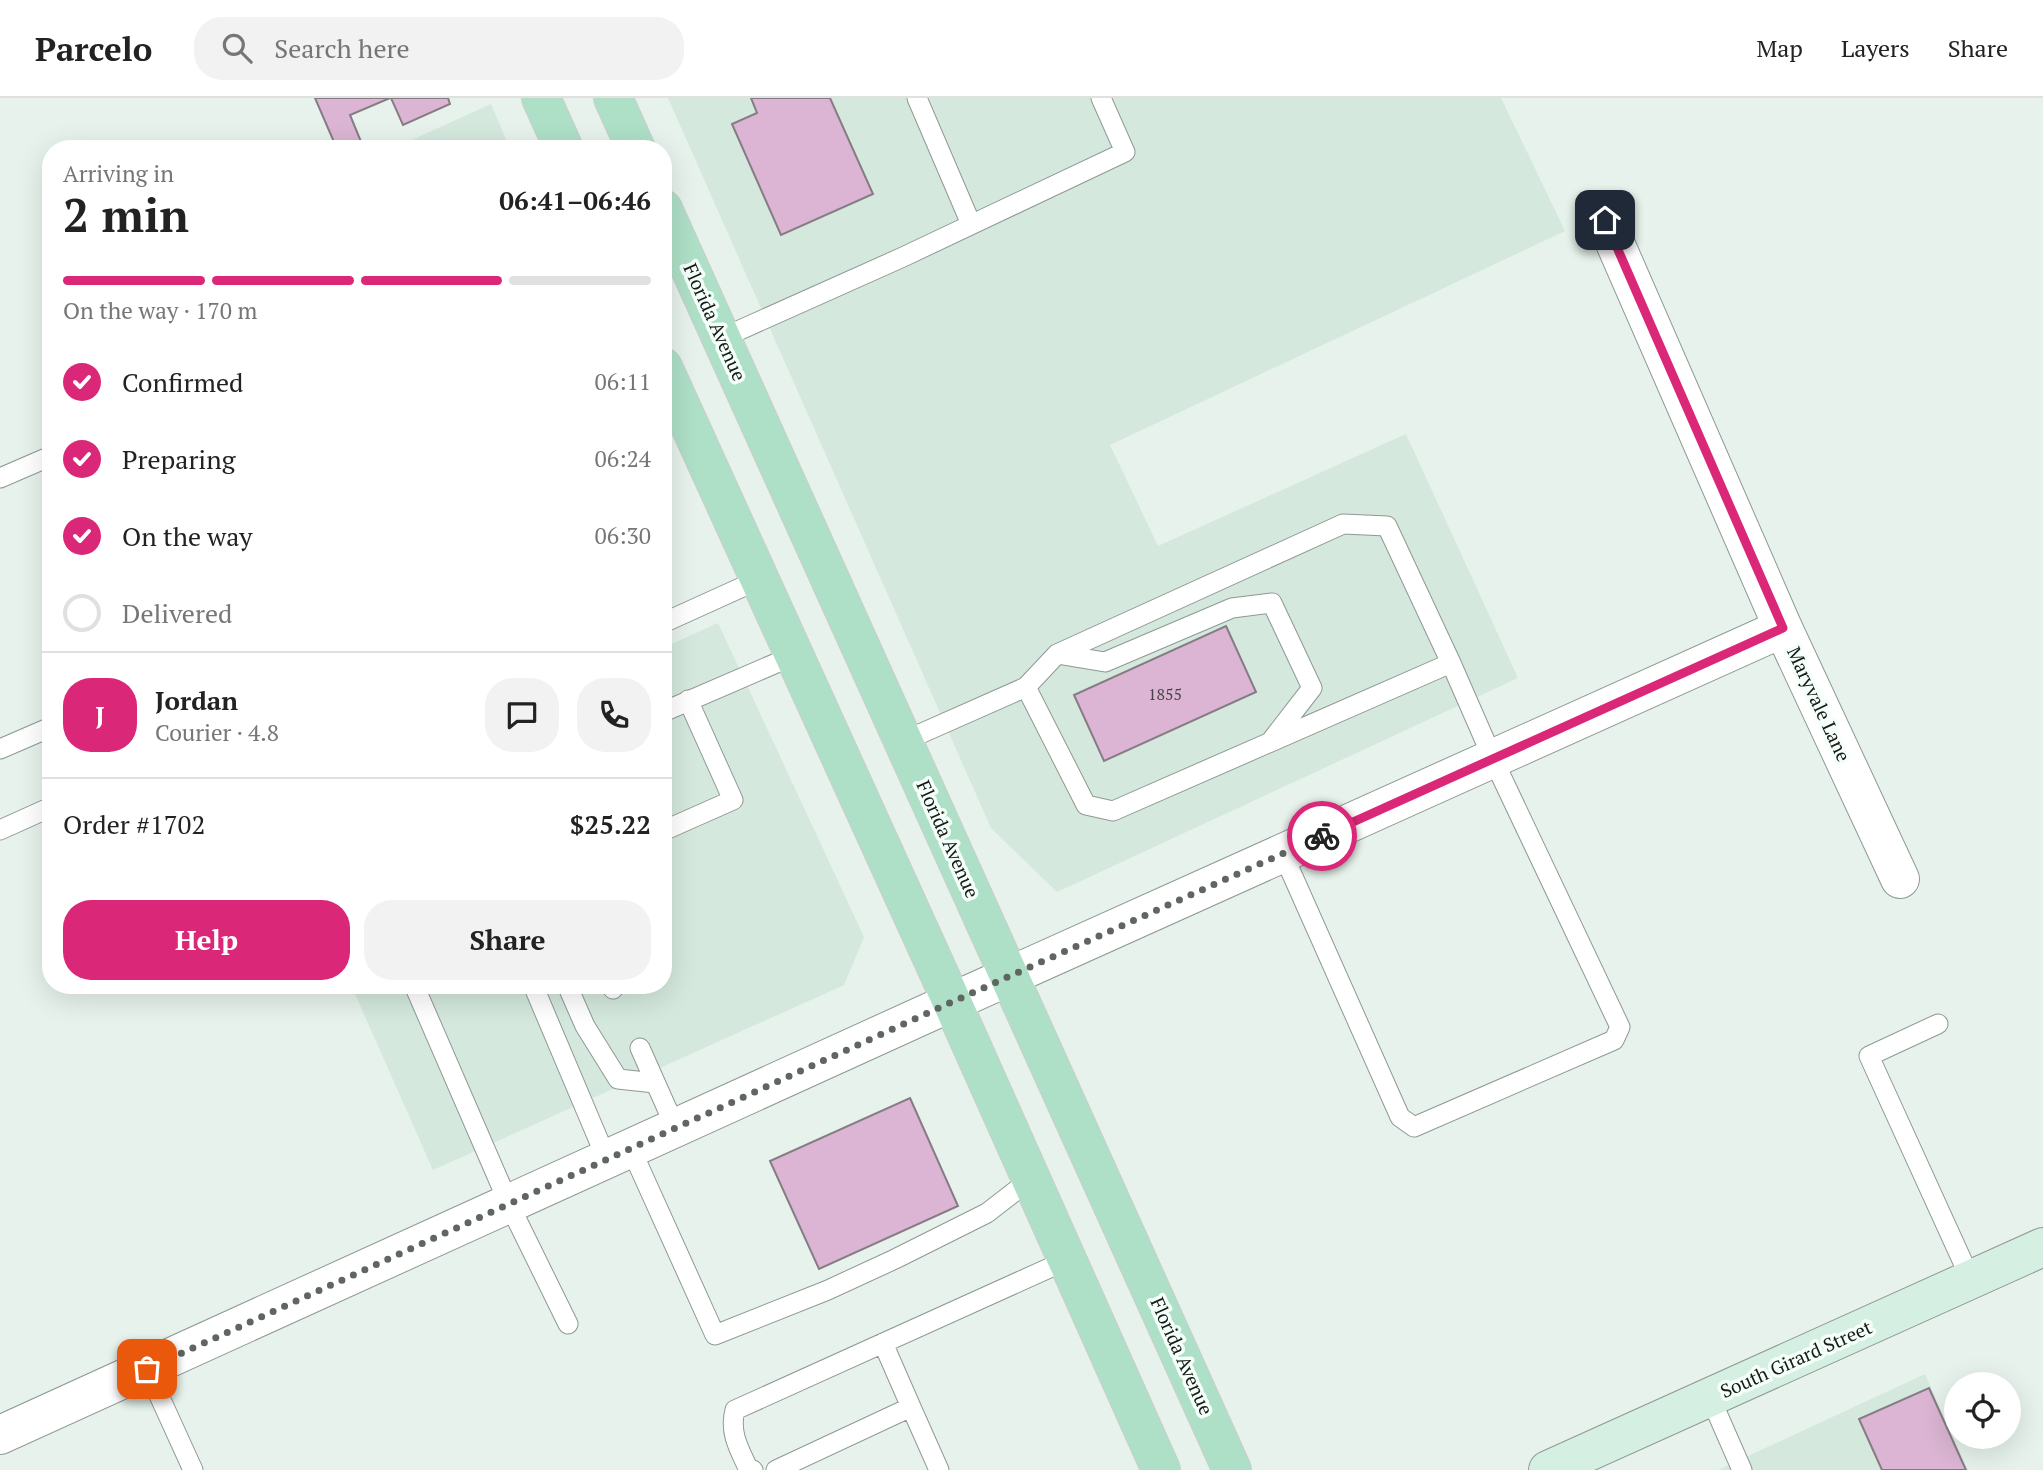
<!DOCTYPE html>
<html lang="en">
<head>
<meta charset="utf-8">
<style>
  body { margin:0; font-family:"PT Serif",serif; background:#f2f2f2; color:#222; height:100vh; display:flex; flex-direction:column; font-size:26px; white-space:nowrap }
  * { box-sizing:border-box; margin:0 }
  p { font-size:23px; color:#767676 }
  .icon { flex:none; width:38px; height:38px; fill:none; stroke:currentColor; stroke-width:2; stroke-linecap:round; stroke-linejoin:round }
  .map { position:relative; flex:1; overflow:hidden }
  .sheet { position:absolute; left:42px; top:42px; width:630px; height:854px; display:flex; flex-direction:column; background:#fff; border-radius:28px; box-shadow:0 7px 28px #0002 }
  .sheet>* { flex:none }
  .buttons { position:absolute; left:1944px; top:1274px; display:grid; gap:14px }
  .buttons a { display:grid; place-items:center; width:77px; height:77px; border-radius:50%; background:#fff; box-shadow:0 7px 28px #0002; font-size:35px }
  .pin { position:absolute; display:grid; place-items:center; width:60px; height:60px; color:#fff; margin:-30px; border-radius:14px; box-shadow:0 4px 10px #0006 }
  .courier { position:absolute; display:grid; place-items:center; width:70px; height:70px; margin:-35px; border:5px solid #db2777; border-radius:50%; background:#fff; color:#222; box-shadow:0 2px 9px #0007 }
  .summary em { font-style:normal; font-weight:800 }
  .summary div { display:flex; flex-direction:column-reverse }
  .summary { display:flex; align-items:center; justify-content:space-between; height:119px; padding:0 21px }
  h1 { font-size:46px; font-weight:800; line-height:52px }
  .bar { display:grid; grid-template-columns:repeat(4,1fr); gap:10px 7px; align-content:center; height:84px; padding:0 21px }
  .bar i { height:9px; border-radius:5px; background:#e0e0e0 }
  .bar .active { background:#db2777 }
  .bar p { grid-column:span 4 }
  .line { display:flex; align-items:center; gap:18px; padding:0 21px; border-top:2px solid #e0e0e0 }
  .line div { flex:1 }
  .round { display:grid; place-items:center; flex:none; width:74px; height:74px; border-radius:28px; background:#f2f2f2 }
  ol { padding:0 21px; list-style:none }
  li { display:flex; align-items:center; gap:21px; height:77px }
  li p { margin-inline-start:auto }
  li .icon { padding:7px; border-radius:50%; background:#db2777; color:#fff; stroke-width:4 }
  li:last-child { color:#767676 }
  li i { width:38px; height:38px; border:4px solid #e0e0e0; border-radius:50% }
  .primary-button { display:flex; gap:14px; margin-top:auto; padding:14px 21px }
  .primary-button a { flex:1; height:80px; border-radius:28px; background:#db2777; color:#fff; font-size:28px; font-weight:800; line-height:80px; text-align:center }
  .primary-button a+a { background:#f2f2f2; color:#222 }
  header { display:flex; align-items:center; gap:42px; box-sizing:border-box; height:98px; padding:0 35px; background:#fff; border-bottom:2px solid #e0e0e0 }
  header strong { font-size:33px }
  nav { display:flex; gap:38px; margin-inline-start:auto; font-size:24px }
  .search { width:490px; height:63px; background:#f2f2f2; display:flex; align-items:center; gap:18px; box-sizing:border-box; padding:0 24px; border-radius:28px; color:#767676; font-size:26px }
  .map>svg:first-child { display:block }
</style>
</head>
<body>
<header>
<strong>Parcelo</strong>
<div class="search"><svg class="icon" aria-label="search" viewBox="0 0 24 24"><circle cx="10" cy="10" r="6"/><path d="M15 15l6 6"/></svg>Search here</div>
<nav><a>Map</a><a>Layers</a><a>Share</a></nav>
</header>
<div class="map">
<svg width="2043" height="1372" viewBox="0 0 2043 1372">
  <rect width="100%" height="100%" fill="#e6f2eb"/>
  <path fill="#d4e8dd" d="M668,0H1501L1565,133L1110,347L1158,448L1406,336L1518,580L1057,794L991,730Z
    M491,6L510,51H392Z
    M718,525L864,839L844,887L433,1072L351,887H663V550Z
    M1925,1276L1968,1372H1718Z"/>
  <path fill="#dbb5d3" stroke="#867c84" stroke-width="2" d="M315,0H390L350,17L362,46L352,51H337Z
    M391,0H448L450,6L403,27Z
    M751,0H830L873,96L781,137L732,26L757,15Z
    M1226,528L1256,594L1104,663L1074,597Z
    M910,1000L958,1108L819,1171L770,1063Z
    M1929,1290L1966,1372H1882L1859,1321Z"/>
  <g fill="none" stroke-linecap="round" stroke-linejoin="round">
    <g stroke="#8e9993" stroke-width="21">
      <path id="lane" d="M917,0L971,126
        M722,240L903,159L1125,54L1101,0
        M0,380L51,358
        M663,525L760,481
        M1057,556L1105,564L1232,510L1272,505L1312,590L1271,643
        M663,614L795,557
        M904,643L1026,589L1057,556L1343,426L1387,428L1451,565L1113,713L1086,707L1026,589
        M0,651L51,629
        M0,732L51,709
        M663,733L733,702L688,602
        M1283,756L1400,1019L1414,1029L1614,942L1620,929L1493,661L1451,565
        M414,887L509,1106L568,1226
        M533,887L607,1062
        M567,887L585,928L618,981L655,985
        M612,887L613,891
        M1938,926L1869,958L1971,1182
        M640,950L676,1031
        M631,1051L715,1237L828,1192L895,1161L987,1115L1031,1081
        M883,1245L911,1309
        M147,1271L193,1372
        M1710,1299L1742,1372
        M753,1372L748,1370C739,1351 729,1334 735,1312L1067,1162
        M776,1372L911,1309L939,1372"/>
    </g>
    <g stroke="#8e9993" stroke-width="40">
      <path id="street" d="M1605,122L1783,530L1900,781
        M0,1337L952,904L1783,530"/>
    </g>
    <g stroke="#8e9993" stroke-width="40">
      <path id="secondary" d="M1548,1372L2043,1149"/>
    </g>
    <g stroke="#cccdcc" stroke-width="40">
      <path id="primary" d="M541,0L564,51
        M613,0L636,51
        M663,111L1232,1372
        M663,269L952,904L1161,1372"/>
    </g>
    <use href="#lane" stroke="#fff" stroke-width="19"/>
    <use href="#street" stroke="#fff" stroke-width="38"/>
    <use href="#secondary" stroke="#d6efe3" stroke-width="38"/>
    <use href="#primary" stroke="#aedfc7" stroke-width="38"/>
  </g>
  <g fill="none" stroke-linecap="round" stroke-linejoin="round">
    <path stroke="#5f6662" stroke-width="7" stroke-dasharray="0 12.6" d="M147,1271L952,904L1322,738"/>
    <path stroke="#db2777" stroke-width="9" d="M1322,738L1783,530L1605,122"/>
  </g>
  <g text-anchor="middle" stroke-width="7" stroke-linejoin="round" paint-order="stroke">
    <g font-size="16" fill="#474147">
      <text x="1165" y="602">1855</text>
    </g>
    <g font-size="19" fill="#161a18" stroke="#f5fff9">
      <text transform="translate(715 224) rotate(66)" y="7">Florida Avenue</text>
      <text transform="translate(1819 606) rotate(65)" y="7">Maryvale Lane</text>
      <text transform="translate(948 741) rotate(66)" y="7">Florida Avenue</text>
      <text transform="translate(1182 1258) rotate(66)" y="7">Florida Avenue</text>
      <text transform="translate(1796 1261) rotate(-24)" y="7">South Girard Street</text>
    </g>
  </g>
</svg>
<div class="buttons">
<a><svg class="icon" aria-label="locate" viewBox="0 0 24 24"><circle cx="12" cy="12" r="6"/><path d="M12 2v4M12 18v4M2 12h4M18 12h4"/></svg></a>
</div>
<div class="pin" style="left:147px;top:1271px;background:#ea580c"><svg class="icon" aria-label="bag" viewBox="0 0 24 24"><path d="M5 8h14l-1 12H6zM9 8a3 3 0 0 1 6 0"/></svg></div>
<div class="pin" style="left:1605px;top:122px;background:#1f2937"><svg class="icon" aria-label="home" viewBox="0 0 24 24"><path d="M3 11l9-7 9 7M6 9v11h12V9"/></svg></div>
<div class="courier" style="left:1322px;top:738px"><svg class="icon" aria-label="bike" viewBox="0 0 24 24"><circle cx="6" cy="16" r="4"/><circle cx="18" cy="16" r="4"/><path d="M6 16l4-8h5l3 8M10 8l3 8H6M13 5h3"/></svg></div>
<section class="sheet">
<div class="summary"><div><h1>2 min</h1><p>Arriving in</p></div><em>06:41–06:46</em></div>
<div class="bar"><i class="active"></i><i class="active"></i><i class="active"></i><i></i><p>On the way · 170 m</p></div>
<ol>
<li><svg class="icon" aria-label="check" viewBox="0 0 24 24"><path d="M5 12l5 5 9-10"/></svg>Confirmed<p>06:11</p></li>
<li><svg class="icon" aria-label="check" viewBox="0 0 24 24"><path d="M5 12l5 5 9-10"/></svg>Preparing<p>06:24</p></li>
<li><svg class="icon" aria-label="check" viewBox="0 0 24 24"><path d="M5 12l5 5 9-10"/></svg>On the way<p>06:30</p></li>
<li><i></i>Delivered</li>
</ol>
<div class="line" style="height:126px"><b class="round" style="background:#db2777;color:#fff">J</b><div><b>Jordan</b><p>Courier · 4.8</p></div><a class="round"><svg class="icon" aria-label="chat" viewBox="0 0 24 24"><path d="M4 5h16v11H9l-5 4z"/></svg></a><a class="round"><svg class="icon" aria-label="phone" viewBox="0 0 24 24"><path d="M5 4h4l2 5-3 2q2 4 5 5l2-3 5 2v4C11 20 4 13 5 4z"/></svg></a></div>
<div class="line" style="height:91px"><div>Order #1702</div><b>$25.22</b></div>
<div class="primary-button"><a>Help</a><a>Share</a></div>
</section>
</div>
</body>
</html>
